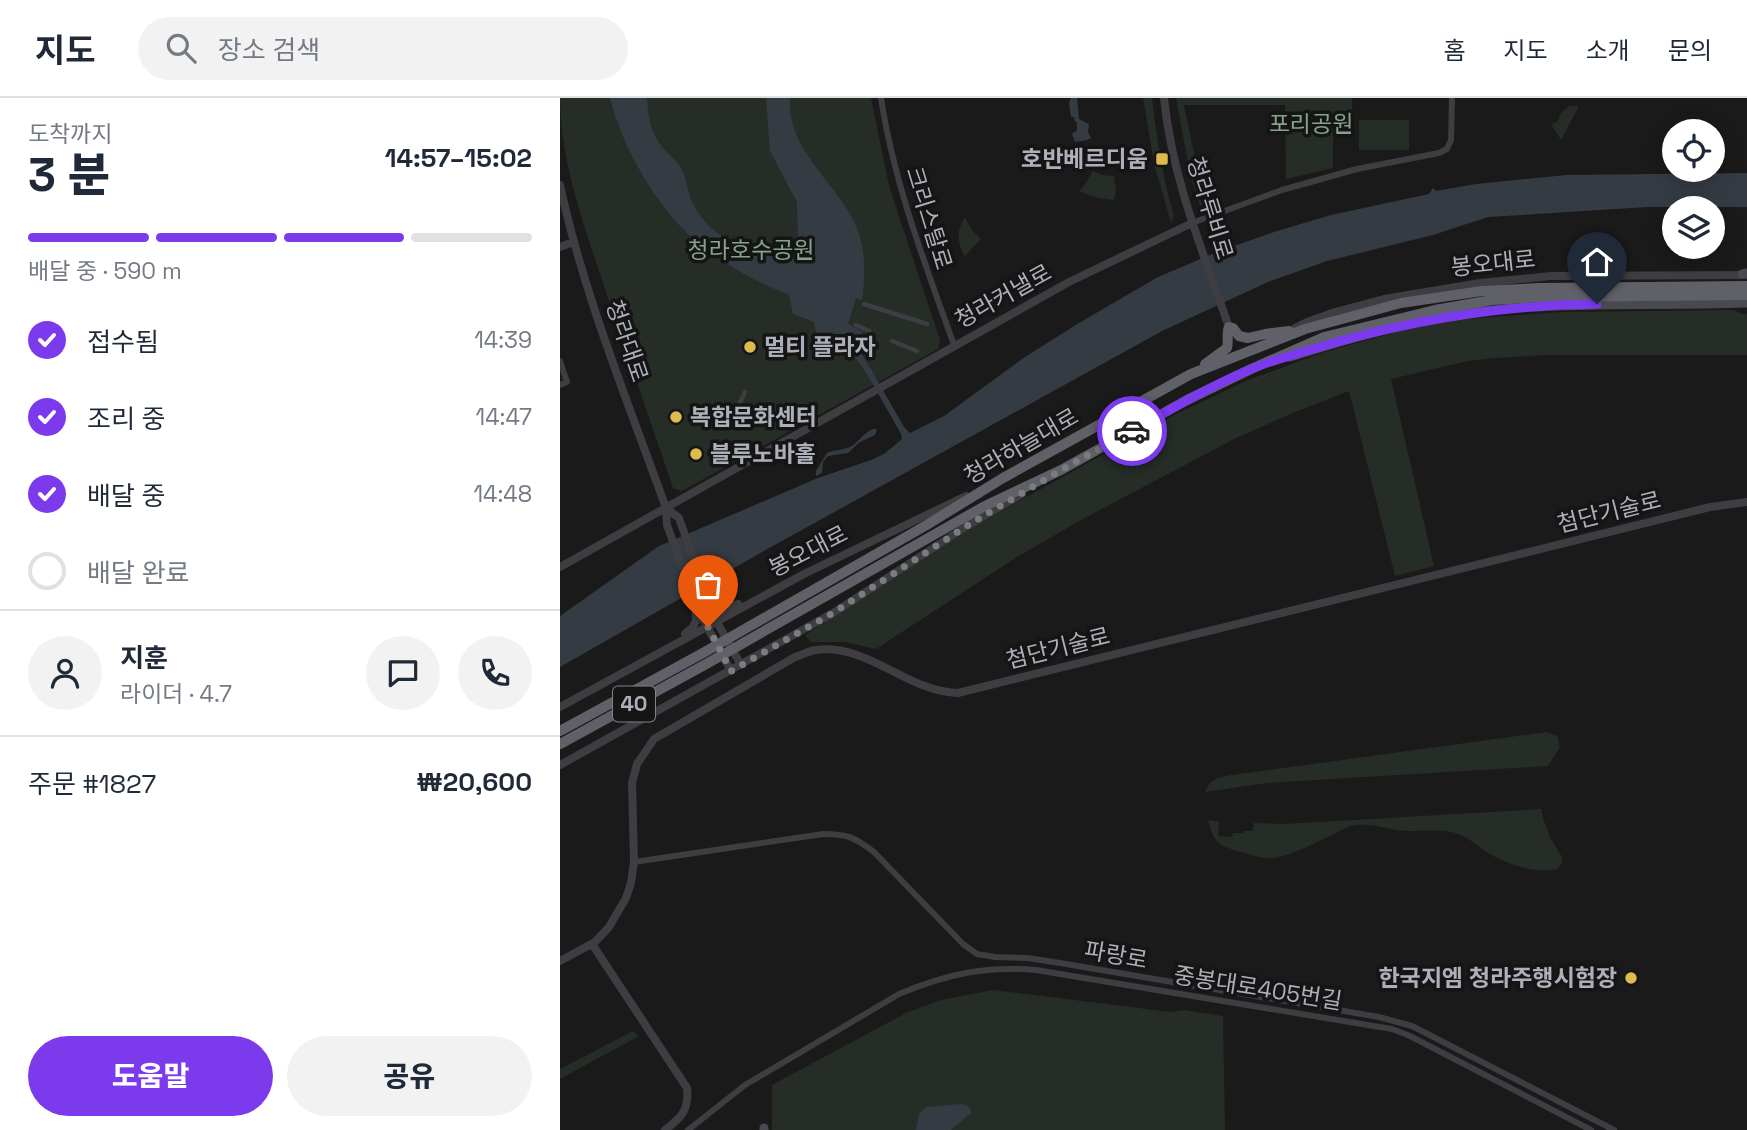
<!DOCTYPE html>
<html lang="ko">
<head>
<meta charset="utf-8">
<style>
  body { margin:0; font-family:"Space Grotesk","Noto Sans KR",sans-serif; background:#f2f2f3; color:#1f2937; height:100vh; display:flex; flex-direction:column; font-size:26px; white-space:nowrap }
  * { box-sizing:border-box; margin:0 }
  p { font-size:23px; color:#747a83 }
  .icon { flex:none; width:38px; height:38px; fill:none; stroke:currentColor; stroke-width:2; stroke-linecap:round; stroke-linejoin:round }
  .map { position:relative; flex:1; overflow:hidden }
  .panel { display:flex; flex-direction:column; background:#fff; width:560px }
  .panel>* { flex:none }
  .tools { position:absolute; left:1102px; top:21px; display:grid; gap:14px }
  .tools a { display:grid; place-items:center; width:63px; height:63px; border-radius:50%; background:#fff; box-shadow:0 4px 18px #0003; font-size:35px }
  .pin { position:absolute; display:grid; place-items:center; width:60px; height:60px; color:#fff; margin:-72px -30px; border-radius:50% 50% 50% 0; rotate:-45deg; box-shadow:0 0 7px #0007 }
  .pin .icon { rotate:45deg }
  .courier { position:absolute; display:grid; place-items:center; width:70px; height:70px; margin:-35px; border:5px solid #7c3aed; border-radius:50%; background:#fff; color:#222; box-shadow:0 2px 9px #0007 }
  .head em { font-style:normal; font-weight:800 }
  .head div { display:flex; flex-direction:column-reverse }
  .head { display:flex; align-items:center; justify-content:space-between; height:119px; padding:0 28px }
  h1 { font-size:46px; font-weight:800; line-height:52px }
  .bar { display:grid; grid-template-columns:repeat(4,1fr); gap:10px 7px; align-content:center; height:84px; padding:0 28px }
  .bar i { height:9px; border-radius:5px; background:#e0e1e3 }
  .bar .active { background:#7c3aed }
  .bar p { grid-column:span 4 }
  .line { display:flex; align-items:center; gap:18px; padding:0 28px; border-top:2px solid #e0e1e3 }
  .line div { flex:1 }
  .round { display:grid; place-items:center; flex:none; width:74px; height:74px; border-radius:37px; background:#f2f2f3 }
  ol { padding:0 28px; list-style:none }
  li { display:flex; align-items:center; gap:21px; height:77px }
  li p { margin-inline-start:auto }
  li .icon { padding:7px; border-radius:50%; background:#7c3aed; color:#fff; stroke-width:4 }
  li:last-child { color:#747a83 }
  li i { width:38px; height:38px; border:4px solid #e0e1e3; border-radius:50% }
  .action { display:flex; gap:14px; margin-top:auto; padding:14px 28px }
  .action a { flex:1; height:80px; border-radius:42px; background:#7c3aed; color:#fff; font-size:28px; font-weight:800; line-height:80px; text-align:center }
  .action a+a { background:#f2f2f3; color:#1f2937 }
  header { display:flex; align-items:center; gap:42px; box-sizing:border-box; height:98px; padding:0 35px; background:#fff; border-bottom:2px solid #e0e1e3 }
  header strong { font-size:33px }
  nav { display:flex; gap:38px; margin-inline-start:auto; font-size:24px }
  .search { width:490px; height:63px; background:#f2f2f3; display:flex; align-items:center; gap:18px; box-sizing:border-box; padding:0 24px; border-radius:38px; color:#747a83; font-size:26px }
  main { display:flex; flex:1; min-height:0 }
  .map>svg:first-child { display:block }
</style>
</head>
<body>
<header>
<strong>지도</strong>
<div class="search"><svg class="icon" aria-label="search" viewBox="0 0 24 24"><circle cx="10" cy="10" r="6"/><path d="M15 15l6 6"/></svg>장소 검색</div>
<nav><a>홈</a><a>지도</a><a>소개</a><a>문의</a></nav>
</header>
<main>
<section class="panel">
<div class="head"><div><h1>3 분</h1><p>도착까지</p></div><em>14:57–15:02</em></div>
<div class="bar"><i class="active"></i><i class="active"></i><i class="active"></i><i></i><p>배달 중 · 590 m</p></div>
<ol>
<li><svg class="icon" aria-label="check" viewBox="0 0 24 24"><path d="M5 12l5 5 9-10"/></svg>접수됨<p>14:39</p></li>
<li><svg class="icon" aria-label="check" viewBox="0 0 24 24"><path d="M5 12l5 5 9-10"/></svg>조리 중<p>14:47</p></li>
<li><svg class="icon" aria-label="check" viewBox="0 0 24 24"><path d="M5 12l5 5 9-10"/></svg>배달 중<p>14:48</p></li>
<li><i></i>배달 완료</li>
</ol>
<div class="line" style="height:126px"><a class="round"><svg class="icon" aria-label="person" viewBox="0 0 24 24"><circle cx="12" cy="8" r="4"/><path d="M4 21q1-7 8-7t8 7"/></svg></a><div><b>지훈</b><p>라이더 · 4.7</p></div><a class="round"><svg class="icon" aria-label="chat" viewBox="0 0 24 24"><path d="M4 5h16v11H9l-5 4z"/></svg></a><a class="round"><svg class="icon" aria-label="phone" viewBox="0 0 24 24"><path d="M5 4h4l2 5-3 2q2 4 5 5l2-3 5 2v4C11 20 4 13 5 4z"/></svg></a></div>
<div class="line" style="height:91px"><div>주문 #1827</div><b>₩20,600</b></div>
<div class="action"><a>도움말</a><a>공유</a></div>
</section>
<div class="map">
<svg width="1187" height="1032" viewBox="0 0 1187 1032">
  <rect width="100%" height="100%" fill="#1a1a1b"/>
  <path fill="#262d27" d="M0,0H311L329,88L380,242L378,251L122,393L113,390C91,325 69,261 47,197C27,136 0,65 0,0Z
    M583,0H592C597,40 602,79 614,117L611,125L594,65Z
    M616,0H792V38L773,39V70L726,81L725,7H624L637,70L649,108L646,109L640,107L631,81Z
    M1010,8H1019L1001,42L992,28L993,25L997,24L1001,15Z
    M799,22H849V52H799Z
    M533,73L542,77L554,78L556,93L554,102L538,100L519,93L526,85Z
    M405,120L412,132L421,141L405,158C397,146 396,131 405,120Z
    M1173,212L1182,216H1187V257H985L935,260L908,263L831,281L874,468L835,478L789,293L735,314L674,341L521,422L457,459L316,551L285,544H251L245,537L414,428L616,316L688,282L764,254L840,233L894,222L1001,214Z
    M987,634L997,638L1000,649L988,668L707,685L645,694C649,683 655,681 665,678Z
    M981,711L984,723L991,741L1002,759V765L998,771C977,776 949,767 930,756C921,751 913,743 903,738C886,729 863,734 844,733C824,731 811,724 790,728C770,737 735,757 714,760C702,761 692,757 681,754C660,748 653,745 648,722L659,724L658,738L672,739L673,735H683V733H693L694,725L724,726Z
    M433,892L611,914L625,912L663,918L665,1032H212V987L346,915L381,902Z
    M73,933L79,938L0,981V971Z"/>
  <path fill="#353b43" d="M50,0H87C88,19 90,34 103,50C108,57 117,62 121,70C127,80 127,95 133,106C146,134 185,158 217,153C226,152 232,144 238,138L237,104L210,53L206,0H230C226,47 270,80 291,118C306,145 306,172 302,202L296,200L288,226L303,234L293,243L312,273L344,329L350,335L384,318L462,261L519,225L598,179L657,154L714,134L771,117L869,96L873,90L876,93L916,86L1006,77L1187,75V109H1088L928,119L873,137L767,163L708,184L602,233L211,449L0,569V518L99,448L258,380L311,362L324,356L342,341L341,336L307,276L285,245L258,244L254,224L233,216L229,197C195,184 164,166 136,143C97,110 62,49 50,0Z
    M511,0H517L519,21L529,26L528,34L531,40L527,42L515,44L512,36L514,34L517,33V24H515L514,19H511L509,4Z
    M313,331H317L315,337L300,344L288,355L268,358L263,364L262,375L256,378V373L267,355C274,352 283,352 290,349C299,344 304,334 313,331Z
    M401,1006L408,1008L412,1014L391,1032H356L359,1016L366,1009Z"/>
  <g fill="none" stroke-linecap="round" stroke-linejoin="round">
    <path stroke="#3d3d42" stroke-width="4.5" d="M304,206L367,226
      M296,227L309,233
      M332,243L357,253
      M174,318L185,294"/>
    <path stroke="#3d3d42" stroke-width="6" d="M321,0C334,85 365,166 394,247
      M632,125L722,92L797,71L879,55L887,51L891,42L892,0
      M0,263L7,284L0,287
      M74,764L263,736C288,736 294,739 314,754L403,846L417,856L435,859L468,860L500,865L819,919L852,928L1054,1032
      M128,1032L185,987L339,896C387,876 424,868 476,872L832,931L850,938L1031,1032"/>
    <path stroke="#3d3d42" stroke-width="8" d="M604,0C612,80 643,154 669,229
      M0,87C24,198 68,304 106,410
      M0,149L13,144
      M735,230L747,224L775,214L824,201L920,185L991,178L1187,177
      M0,469L509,184L632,125
      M148,501L162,512L178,506
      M136,508L171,573
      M125,536L133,529L136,523V508L107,427L106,410L119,420L153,517L181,567
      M0,609L244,476L406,398
      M0,667L273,515L410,426L462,396
      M32,846L127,990C129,1012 122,1019 105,1032
      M0,863L35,844L49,829L66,800L71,785L74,764L72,685L77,666L94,641L235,559C241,557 249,553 256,552C308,545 347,594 398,595L1150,409L1187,404"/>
    <path stroke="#494a50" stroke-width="9" d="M1182,176L1187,175
      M730,259C799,237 870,217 942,211C1024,204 1105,208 1187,205
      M204,1032V1030"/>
    <path stroke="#606068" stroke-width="10" d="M669,229L673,230L679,238L688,240L705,236L729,233
      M645,266L667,250C669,243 666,235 669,229
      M0,633L143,555L365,428L443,380L631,276L745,231L841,205L922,193L979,190L1187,188
      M0,646L148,565L423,409L501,372L627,302L691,271L764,239L875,212L932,202L981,199L1187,197"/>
  </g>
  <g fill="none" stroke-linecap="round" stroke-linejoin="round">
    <path stroke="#7a7c82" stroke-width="7" stroke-dasharray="0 12.6" d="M148,529L171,573L273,515L410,426L501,372L572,333"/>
    <path stroke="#7c3aed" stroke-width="9" d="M572,333C610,311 649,289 689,272C709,263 730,258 750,252C844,223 939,207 1037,206"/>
  </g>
  <g fill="#debb4f" stroke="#151516" stroke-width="2.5">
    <rect x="595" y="54" width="14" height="14" rx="3.5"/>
    <circle cx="190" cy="249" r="7"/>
    <circle cx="116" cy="319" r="7"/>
    <circle cx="136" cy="356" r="7"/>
    <circle cx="1071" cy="880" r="7"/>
  </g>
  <g text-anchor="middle" stroke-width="7" stroke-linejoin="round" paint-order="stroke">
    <rect fill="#151516" stroke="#808288" stroke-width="2" x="53" y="588.5" width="42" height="35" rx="5"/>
    <g font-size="21" font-weight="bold" fill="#aeb0b9">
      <text x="74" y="613">40</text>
    </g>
    <g font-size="23" fill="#87a28b" stroke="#151516">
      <text x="751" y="34">포리공원</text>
      <text x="191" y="160">청라호수공원</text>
    </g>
    <g font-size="23" font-weight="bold" fill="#aeb0b9" stroke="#151516" text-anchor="start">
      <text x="588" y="69" text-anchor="end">호반베르디움</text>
      <text x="204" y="257">멀티 플라자</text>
      <text x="130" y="327">복합문화센터</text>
      <text x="150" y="364">블루노바홀</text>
      <text x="1057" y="888" text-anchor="end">한국지엠 청라주행시험장</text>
    </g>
    <g font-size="23" fill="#aeb0b9" stroke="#151516">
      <text transform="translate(650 110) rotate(73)" y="8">청라루비로</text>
      <text transform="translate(369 120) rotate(73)" y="8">크리스탈로</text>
      <text transform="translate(933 165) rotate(-6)" y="8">봉오대로</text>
      <text transform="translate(443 198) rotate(-29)" y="8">청라커낼로</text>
      <text transform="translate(67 243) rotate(71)" y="8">청라대로</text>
      <text transform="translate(461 348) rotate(-30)" y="8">청라하늘대로</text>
      <text transform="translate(1049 414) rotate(-14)" y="8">첨단기술로</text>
      <text transform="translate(248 453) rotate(-27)" y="8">봉오대로</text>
      <text transform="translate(498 550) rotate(-14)" y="8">첨단기술로</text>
      <text transform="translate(556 857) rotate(10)" y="8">파랑로</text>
      <text transform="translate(698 890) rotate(9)" y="8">중봉대로405번길</text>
    </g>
  </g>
</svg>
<div class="tools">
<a><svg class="icon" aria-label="locate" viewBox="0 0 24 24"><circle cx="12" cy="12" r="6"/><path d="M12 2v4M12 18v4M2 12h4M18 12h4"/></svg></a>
<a><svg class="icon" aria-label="layers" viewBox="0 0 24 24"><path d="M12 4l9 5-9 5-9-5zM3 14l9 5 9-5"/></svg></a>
</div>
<div class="pin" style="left:148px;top:529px;background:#ea580c"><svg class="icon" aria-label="bag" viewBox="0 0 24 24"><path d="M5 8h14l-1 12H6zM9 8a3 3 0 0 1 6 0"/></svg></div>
<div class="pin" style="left:1037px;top:206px;background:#1f2937"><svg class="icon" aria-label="home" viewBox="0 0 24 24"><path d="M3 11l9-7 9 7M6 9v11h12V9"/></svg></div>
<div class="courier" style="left:572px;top:333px"><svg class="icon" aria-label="car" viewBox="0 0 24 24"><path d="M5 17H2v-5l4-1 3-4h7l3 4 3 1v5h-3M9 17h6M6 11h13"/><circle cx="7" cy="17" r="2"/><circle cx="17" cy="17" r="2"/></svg></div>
</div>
</main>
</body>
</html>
